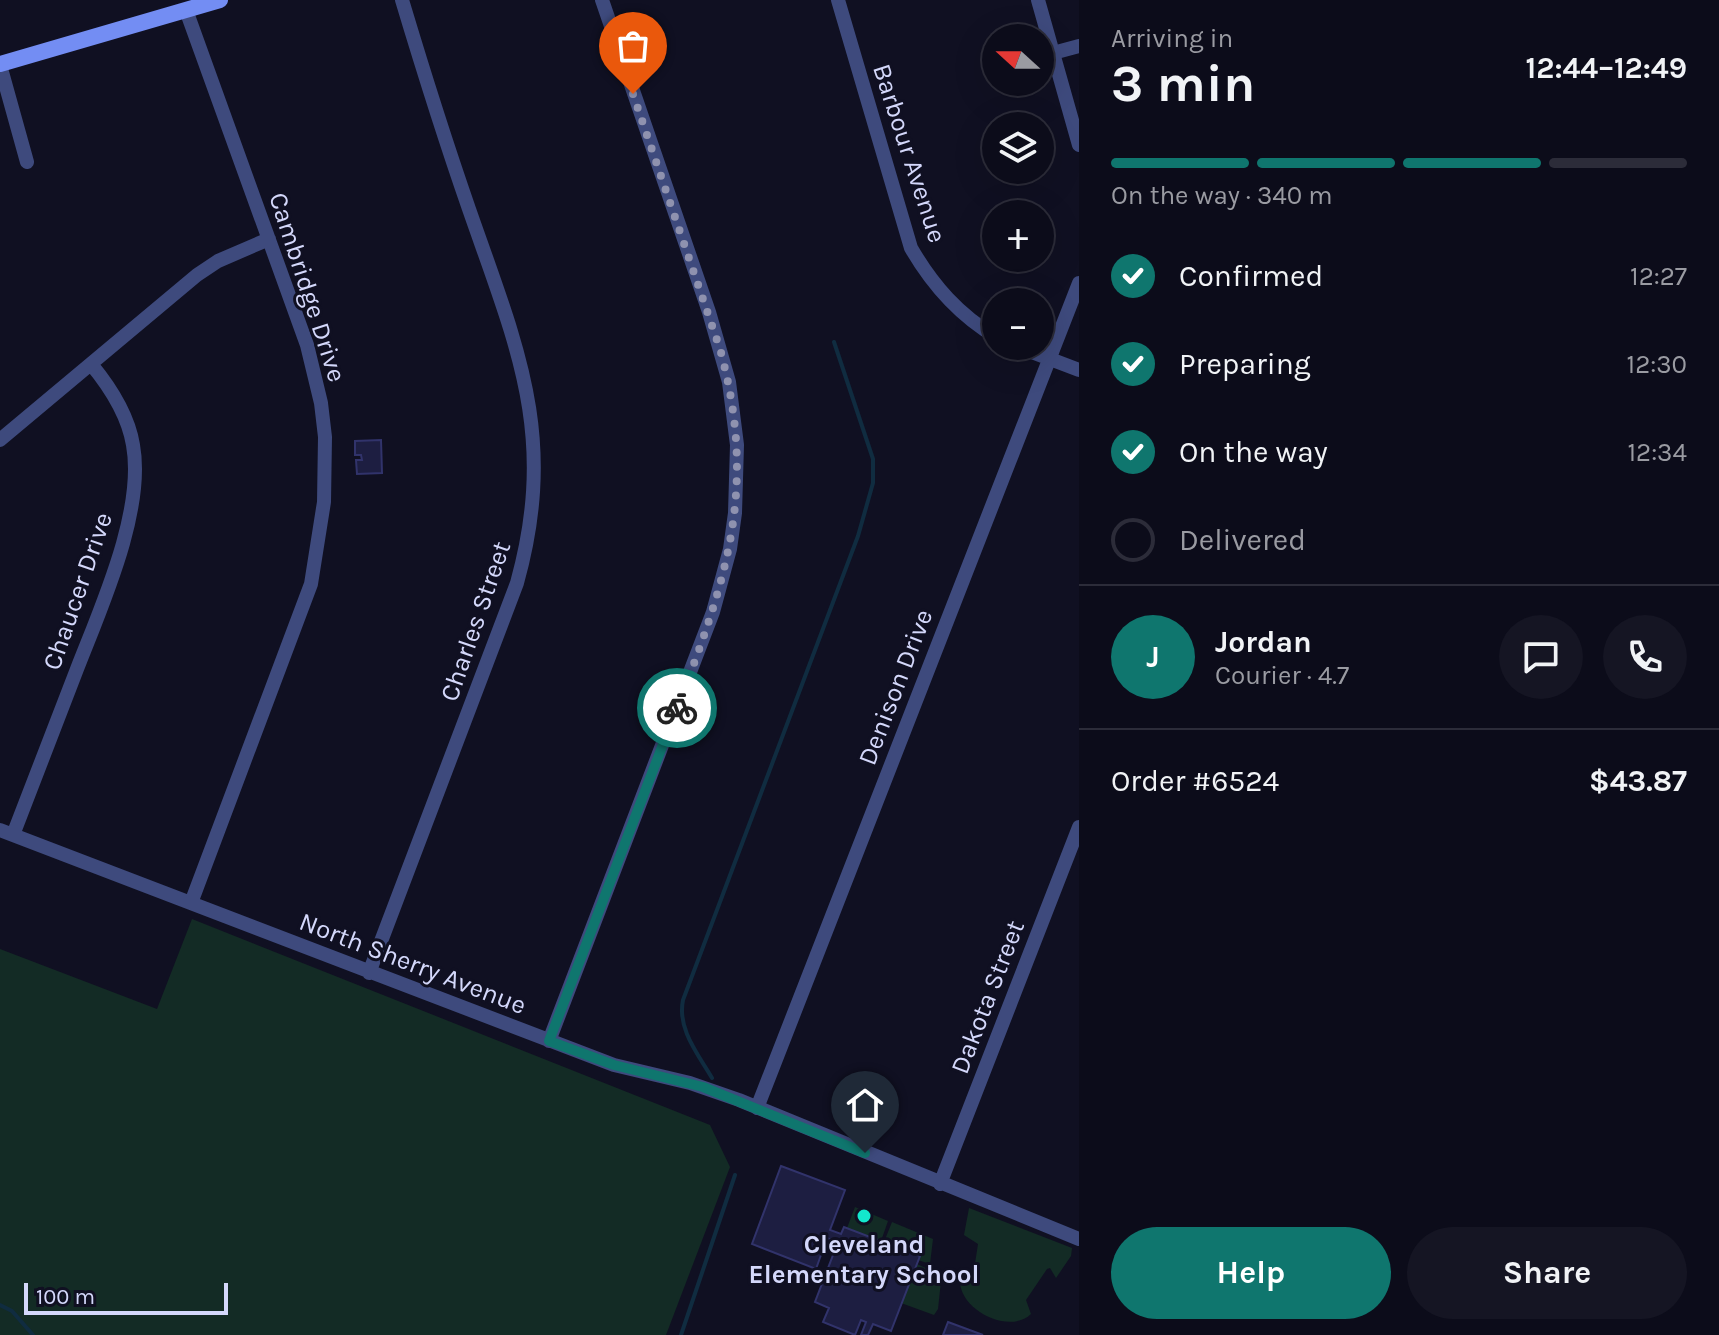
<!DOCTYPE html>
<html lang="en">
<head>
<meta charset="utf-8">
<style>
  body { margin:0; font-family:Karla,sans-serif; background:#151523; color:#f1f3f6; height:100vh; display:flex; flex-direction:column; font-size:30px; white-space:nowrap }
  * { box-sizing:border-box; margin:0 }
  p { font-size:26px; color:#9a9ba2 }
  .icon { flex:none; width:44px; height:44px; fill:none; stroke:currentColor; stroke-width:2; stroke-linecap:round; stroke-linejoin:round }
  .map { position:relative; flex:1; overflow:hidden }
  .sheet { display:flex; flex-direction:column; background:#0c0c1a; width:640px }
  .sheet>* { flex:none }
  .needle { width:52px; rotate:291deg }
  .controls { position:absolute; left:982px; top:24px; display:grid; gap:16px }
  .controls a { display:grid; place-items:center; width:72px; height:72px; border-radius:50%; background:#0c0c1a; box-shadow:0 8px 32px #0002,0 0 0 2px #2c2c39; font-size:40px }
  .scale { position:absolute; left:24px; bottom:20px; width:204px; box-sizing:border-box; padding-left:8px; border:4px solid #d4d8fb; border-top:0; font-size:22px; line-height:28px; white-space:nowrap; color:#d4d8fb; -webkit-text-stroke:6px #101022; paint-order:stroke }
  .pin { position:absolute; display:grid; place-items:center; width:68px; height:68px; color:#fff; margin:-82px -34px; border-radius:50% 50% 50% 0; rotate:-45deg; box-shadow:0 0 8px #0007 }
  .pin .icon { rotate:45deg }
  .courier { position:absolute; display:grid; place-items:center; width:80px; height:80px; margin:-40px; border:6px solid #0f766e; border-radius:50%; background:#fff; color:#222; box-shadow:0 2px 10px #0007 }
  .head em { font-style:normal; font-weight:700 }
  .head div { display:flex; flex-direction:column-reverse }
  .head { display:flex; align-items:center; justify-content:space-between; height:136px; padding:0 32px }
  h1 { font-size:52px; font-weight:700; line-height:60px }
  .bar { display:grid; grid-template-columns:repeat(4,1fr); gap:12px 8px; align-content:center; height:96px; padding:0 32px }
  .bar i { height:10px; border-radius:6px; background:#2c2c39 }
  .bar .current { background:#0f766e }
  .bar p { grid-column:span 4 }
  .line { display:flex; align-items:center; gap:20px; padding:0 32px; border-top:2px solid #2c2c39 }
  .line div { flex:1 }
  .round { display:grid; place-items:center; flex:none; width:84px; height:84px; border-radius:42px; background:#151523 }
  ol { padding:0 32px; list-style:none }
  li { display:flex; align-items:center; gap:24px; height:88px }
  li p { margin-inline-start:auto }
  li .icon { padding:8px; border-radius:50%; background:#0f766e; color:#fff; stroke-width:4 }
  li:last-child { color:#9a9ba2 }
  li i { width:44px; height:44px; border:4px solid #2c2c39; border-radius:50% }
  .button { display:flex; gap:16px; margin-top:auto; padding:16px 32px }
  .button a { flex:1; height:92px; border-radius:48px; background:#0f766e; color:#fff; font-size:32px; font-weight:700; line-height:92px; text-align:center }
  .button a+a { background:#151523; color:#f1f3f6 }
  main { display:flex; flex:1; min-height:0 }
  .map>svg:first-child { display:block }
</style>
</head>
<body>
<main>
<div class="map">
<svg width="1079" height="1335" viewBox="0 0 1079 1335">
  <rect width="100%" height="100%" fill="#101022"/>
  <path fill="#132b25" d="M192,919L710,1125L730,1167L666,1335H0V949L157,1009Z
    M855,1207L888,1221L881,1241L847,1228Z
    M969,1208L1072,1248L1071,1256L1056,1278L1050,1268L1047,1269L1026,1300L1031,1314C1010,1335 958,1310 960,1279L972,1283L978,1244L964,1235Z
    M892,1222L933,1239L930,1264L918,1260L919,1256L884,1242Z
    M917,1264L930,1270L929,1280L941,1281L938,1309L934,1315L901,1303Z"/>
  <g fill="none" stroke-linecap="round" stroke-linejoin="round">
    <path stroke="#102c40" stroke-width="4" d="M712,1078C698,1054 677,1029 683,1000L858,536L873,483V459L834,342
      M0,1305L12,1311L33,1335
      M681,1335L735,1175"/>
  </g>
  <path fill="#1d1e41" stroke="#31336b" stroke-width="2" d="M381,440L382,473L357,474L356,460H362L361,455H355V441Z
    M781,1166L845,1190L830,1230L841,1234L844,1227L920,1256L891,1331L873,1324L868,1335H861L866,1322L861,1320L855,1335L823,1322L829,1308L815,1302L838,1242L827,1238L816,1269L752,1244Z
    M948,1322L983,1335H943Z"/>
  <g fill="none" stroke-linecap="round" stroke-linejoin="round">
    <path stroke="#3e4a7d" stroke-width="14" d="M838,0L911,248C933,286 959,315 996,337
      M1038,0L1079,145
      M186,10L307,345L321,403L325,437L324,502L311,584L191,903
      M1053,53L1079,46
      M0,65L27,162
      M1016,346L1079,370
      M0,440L197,275L218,261L269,239
      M0,830L614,1065L690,1083L739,1100L1079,1239
      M13,835C34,780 56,724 77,669C101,607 145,511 133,445C128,414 110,387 91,364
      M369,973L517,583C558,435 517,347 469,209C445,140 423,70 402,0
      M549,1041L713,612L730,549L735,513L737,445L729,382L709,312L602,0
      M757,1108L1079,283
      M940,1184L1079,827"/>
    <path stroke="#738df3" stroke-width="16" d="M0,64L220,0"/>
  </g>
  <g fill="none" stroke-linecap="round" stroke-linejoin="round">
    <path stroke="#8f92af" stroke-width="8" stroke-dasharray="0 14.4" d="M633,94L720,349C758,488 727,579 677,708"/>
    <path stroke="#0f766e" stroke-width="10" d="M677,708L549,1041L614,1065L703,1087L865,1153"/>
  </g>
  <circle fill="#13e8cd" stroke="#101022" stroke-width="3" cx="864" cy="1216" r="8"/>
  <g text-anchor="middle" stroke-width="6" stroke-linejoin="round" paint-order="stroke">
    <g font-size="26" fill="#d4d8fb" stroke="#101022">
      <text transform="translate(910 153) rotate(72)" y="9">Barbour Avenue</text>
      <text transform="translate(308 287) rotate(72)" y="9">Cambridge Drive</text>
      <text transform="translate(77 591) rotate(-71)" y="9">Chaucer Drive</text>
      <text transform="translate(475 621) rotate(-71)" y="9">Charles Street</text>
      <text transform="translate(895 687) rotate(-69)" y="9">Denison Drive</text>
      <text transform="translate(413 963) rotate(21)" y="9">North Sherry Avenue</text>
      <text transform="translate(987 997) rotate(-69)" y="9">Dakota Street</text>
    </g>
    <g font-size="26" font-weight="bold" fill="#d4d8fb" stroke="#101022">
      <text x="864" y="1253">Cleveland<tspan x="864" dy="30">Elementary School</tspan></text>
    </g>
  </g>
</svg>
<div class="controls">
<a><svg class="needle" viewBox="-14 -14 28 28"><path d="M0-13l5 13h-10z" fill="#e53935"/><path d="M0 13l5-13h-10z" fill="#9a9ba2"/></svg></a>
<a><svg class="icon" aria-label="layers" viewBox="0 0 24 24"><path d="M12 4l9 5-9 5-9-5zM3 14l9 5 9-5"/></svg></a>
<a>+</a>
<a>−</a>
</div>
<div class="scale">100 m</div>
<div class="pin" style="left:633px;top:94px;background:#ea580c"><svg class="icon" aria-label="bag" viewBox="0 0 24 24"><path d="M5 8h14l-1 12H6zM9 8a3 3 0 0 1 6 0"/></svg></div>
<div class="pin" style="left:865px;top:1153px;background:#1f2937"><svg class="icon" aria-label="home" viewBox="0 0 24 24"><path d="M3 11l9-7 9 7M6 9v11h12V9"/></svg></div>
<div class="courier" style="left:677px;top:708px"><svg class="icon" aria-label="bike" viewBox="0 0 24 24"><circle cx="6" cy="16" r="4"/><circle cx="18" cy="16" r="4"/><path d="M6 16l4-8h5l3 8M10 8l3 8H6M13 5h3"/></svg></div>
</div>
<section class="sheet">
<div class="head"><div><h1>3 min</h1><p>Arriving in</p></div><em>12:44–12:49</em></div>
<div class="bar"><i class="current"></i><i class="current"></i><i class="current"></i><i></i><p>On the way · 340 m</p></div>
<ol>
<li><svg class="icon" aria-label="check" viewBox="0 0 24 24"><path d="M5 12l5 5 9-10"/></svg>Confirmed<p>12:27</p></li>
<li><svg class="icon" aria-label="check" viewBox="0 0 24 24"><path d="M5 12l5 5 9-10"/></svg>Preparing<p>12:30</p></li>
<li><svg class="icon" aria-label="check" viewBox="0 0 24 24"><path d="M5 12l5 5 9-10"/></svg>On the way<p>12:34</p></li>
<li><i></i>Delivered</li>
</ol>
<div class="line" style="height:144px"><b class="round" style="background:#0f766e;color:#fff">J</b><div><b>Jordan</b><p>Courier · 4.7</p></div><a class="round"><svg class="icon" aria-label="chat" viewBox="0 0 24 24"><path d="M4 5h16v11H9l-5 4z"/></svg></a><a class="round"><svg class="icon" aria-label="phone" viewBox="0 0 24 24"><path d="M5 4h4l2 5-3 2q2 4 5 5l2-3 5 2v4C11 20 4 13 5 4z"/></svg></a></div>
<div class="line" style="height:104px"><div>Order #6524</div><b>$43.87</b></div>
<div class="button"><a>Help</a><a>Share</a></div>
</section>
</main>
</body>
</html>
